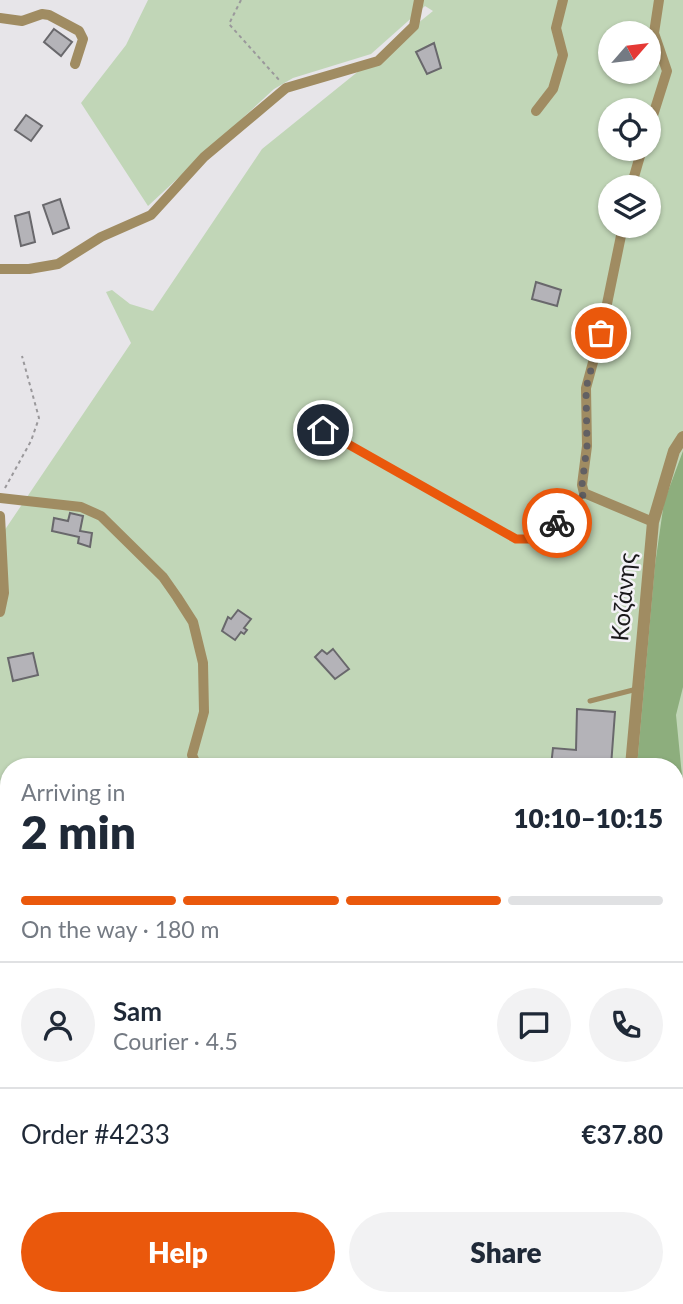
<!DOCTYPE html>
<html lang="en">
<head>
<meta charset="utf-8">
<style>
  body { margin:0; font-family:Lato,sans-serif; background:#f2f2f3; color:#1f2937; height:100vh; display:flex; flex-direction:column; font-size:26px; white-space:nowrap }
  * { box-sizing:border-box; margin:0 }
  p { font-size:23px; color:#747a83 }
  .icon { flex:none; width:38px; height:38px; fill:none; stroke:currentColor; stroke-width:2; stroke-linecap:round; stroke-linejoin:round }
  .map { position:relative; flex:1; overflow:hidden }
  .panel { position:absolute; left:0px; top:758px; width:684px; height:548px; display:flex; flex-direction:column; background:#fff; border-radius:28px 28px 0 0; box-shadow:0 2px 5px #0004 }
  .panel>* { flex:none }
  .needle { width:46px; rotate:62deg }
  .fabs { position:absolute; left:598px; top:21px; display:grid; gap:14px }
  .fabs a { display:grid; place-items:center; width:63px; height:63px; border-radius:50%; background:#fff; box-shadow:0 2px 5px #0004; font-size:35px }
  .pin { position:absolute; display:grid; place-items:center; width:60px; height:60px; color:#fff; margin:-30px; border:4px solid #fff; border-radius:50%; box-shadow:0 2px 7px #0007 }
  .courier { position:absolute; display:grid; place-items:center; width:70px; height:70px; margin:-35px; border:5px solid #ea580c; border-radius:50%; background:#fff; color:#222; box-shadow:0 2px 9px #0007 }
  .summary em { font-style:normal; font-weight:800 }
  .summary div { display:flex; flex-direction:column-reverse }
  .summary { display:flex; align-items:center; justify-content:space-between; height:119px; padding:0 21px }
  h1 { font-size:46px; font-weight:800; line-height:52px }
  .bar { display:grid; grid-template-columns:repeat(4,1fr); gap:10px 7px; align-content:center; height:84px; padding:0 21px }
  .bar i { height:9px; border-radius:5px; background:#e0e1e3 }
  .bar .active { background:#ea580c }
  .bar p { grid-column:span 4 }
  .line { display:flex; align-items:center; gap:18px; padding:0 21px; border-top:2px solid #e0e1e3 }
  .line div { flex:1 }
  .round { display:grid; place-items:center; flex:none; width:74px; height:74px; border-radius:37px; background:#f2f2f3 }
  .button { display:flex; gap:14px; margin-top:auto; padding:14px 21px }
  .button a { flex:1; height:80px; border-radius:42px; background:#ea580c; color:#fff; font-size:28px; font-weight:800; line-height:80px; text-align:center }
  .button a+a { background:#f2f2f3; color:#1f2937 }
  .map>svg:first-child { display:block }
</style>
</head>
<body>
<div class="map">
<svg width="683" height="1304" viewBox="0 0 683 1304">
  <rect width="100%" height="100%" fill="#e7e5e9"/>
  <path fill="#c1d6b7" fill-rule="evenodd" d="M148,0H683V1304H0V537L131,343L106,292L112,290L130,304L153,311L262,149L433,11L425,6L371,54L293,78L274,89L148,206L81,103L126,45ZM611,33H649V72H611ZM611,110H649V149H611ZM611,187H649V226H611ZM9,766H676V1297H9Z"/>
  <path fill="#8dae7d" d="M683,451V687L676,715L683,786L676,824V766H637L655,565L664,502Z
    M676,904L683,924V1092L676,1121Z"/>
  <path fill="#b4b3b8" stroke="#69686c" stroke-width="2" d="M54,29L72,42L61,56L44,42Z
    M434,43L441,68L427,74L416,52Z
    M26,115L42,126L31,141L15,130Z
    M60,199L69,228L53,234L43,205Z
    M29,212L35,242L21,246L15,216Z
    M536,282L561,290L557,306L532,299Z
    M70,513L83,516L80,531L92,533L90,547L78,543L79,537L52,531L54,518L68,521Z
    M238,610L251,619L244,628L247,630L244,634L241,632L235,640L222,631L228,617L231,619Z
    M333,649L349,669L335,679L315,657L322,650L327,654Z
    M33,653L38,675L13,681L8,658Z
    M577,709L615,712L611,766H551L553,748L576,750Z"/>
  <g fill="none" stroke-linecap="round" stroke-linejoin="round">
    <path stroke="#9a989b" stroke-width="2" stroke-dasharray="3.5 3.5" stroke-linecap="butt" d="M241,0L229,24L280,81
      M5,488L31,441L39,418L22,356
      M0,825L9,832
      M0,896L9,890
      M0,918H9
      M0,1276L9,1274
      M169,1297L183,1304"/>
    <path stroke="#a08c62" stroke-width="5" d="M323,430L516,539C549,538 563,517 584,493
      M590,701L637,689
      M334,1297L344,1304
      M386,1297L400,1304
      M372,1304L377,1297"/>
    <path stroke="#a08c62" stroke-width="10" d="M0,18L22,21L42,14L49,15L79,31L83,39L75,64
      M536,111L553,89L563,55L556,28L563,0
      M649,128L667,71L654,33L659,0
      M631,187L642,149
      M623,226L601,333L586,388L587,446L582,485L584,493L653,522
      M0,269H29L58,264L101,237L151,215L204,157L286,88L378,61L414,26L419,0
      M0,498L81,507L101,516L163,577L177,597L193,622L203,663L204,712L192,755L197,766
      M0,516L4,593L0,612
      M308,1297L316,1304"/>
    <path stroke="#a08c62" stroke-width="12" d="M631,766L653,522L674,451L683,437
      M531,1304L533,1297"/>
  </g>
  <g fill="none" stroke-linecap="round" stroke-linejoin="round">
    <path stroke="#626063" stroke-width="7" stroke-dasharray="0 12.6" d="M557,523L584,494L582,485L587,446L586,388L601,333"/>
    <path stroke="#ea580c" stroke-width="9" d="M323,430L516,539H535L557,523"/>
  </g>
  <g text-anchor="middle" stroke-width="5" stroke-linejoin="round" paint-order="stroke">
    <g font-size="24" fill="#1a191b" stroke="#f4f2f7">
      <text transform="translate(624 597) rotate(-85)" y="8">Κοζάνης</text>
    </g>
  </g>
</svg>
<div class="fabs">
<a><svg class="needle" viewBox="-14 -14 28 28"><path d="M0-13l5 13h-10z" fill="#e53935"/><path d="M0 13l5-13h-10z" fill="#747a83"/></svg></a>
<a><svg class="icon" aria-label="locate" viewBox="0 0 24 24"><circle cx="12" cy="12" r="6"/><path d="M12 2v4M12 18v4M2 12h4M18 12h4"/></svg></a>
<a><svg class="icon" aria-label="layers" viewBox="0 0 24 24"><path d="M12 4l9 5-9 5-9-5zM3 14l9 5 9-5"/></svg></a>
</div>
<div class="pin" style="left:601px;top:333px;background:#ea580c"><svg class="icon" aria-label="bag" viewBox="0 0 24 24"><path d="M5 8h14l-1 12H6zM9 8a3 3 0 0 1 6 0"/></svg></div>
<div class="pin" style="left:323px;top:430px;background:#1f2937"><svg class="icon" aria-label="home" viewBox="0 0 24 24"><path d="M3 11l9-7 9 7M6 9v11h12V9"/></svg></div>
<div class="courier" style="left:557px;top:523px"><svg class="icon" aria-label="bike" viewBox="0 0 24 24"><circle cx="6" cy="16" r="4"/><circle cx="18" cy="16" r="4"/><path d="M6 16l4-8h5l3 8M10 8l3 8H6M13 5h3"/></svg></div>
<section class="panel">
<div class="summary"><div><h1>2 min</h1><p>Arriving in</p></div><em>10:10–10:15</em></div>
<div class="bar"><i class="active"></i><i class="active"></i><i class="active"></i><i></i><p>On the way · 180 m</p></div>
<div class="line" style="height:126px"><a class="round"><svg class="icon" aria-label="person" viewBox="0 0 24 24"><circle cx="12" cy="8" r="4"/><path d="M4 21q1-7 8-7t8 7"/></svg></a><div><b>Sam</b><p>Courier · 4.5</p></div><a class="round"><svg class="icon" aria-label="chat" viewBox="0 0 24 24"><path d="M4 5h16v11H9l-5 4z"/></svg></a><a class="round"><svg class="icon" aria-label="phone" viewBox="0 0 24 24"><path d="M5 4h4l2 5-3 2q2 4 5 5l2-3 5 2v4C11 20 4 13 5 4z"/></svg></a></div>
<div class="line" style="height:91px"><div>Order #4233</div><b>€37.80</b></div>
<div class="button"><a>Help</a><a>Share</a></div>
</section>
</div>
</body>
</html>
